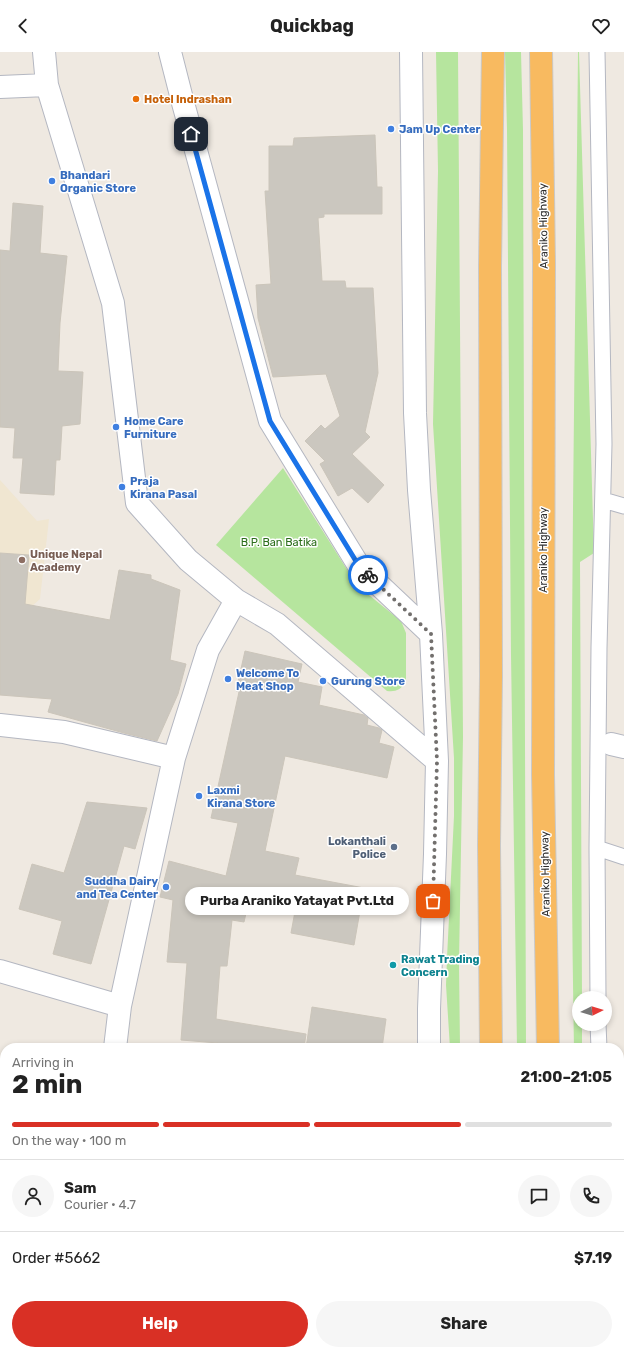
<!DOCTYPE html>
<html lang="en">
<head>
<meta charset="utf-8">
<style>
  body { margin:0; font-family:Rubik,sans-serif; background:#f6f6f6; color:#222; height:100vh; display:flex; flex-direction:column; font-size:15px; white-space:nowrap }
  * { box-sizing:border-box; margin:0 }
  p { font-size:13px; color:#767676 }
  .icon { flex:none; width:22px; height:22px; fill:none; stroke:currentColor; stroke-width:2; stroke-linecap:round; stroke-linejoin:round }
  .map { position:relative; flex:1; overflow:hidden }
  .panel { position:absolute; left:0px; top:991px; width:624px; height:312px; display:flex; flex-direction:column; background:#fff; border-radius:16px 16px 0 0; box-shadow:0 2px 6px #0003 }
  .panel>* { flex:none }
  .needle { width:26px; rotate:85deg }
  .controls { position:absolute; left:572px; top:939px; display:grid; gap:8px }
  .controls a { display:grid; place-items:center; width:40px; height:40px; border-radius:50%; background:#fff; box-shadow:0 2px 6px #0003; font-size:20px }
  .pin { position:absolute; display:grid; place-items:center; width:34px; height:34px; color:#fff; margin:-17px; border-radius:8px; box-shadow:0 2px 6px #0006 }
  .courier { position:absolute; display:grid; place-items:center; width:40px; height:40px; margin:-20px; border:3px solid #1a73e8; border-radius:50%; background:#fff; color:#222; box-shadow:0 1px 5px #0007 }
  .bubble { position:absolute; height:28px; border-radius:14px; background:#fff; box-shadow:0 2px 6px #0003; font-size:13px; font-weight:700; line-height:28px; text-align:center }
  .headline em { font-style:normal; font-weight:700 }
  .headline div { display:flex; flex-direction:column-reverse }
  .headline { display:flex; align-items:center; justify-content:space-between; height:68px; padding:0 12px }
  h1 { font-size:26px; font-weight:700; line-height:30px }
  .bar { display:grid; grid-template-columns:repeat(4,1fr); gap:6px 4px; align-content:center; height:48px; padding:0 12px }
  .bar i { height:5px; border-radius:3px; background:#e0e0e0 }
  .bar .active { background:#d93025 }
  .bar p { grid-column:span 4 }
  .line { display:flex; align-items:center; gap:10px; padding:0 12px; border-top:1px solid #e0e0e0 }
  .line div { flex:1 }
  .round { display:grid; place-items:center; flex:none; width:42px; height:42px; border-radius:21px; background:#f6f6f6 }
  .cta { display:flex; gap:8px; margin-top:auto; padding:8px 12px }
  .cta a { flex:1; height:46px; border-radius:24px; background:#d93025; color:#fff; font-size:16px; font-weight:700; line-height:46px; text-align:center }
  .cta a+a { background:#f6f6f6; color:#222 }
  header { display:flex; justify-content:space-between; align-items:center; height:52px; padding:0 12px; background:#fff; font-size:18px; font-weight:700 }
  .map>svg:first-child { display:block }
</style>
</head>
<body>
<header><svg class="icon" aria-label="back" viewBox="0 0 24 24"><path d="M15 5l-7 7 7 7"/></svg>Quickbag<svg class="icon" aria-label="heart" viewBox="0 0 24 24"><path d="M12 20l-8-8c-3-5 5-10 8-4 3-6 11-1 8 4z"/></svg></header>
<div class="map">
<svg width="624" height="1303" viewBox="0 0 624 1303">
  <rect width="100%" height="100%" fill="#efe9e1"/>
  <path fill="#f0e6d1" d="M0,428L37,469L49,467L40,547L23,562L0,557Z"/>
  <path fill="#f5dfe0" d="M125,1298H232V1302L236,1303H125Z"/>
  <path fill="#b6e59e" d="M436,0H458L463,685L459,910L460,996H450L446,933L447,906L454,764V706L433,372L438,119Z
    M505,0H521L523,78L526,996H517L511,603L507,78Z
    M578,0H579L594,501L580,510L582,946H579V972H582V996H574C568,664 575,332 578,0Z
    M283,416L348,519L364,539L401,569L406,581V630C400,638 396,640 387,639L216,493Z"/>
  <path fill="#cbc7bf" stroke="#cbc5ba" d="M375,83L377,135H382V162H324V165L318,166L322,229H345L346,236H373L378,321L365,380L370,385L352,402L384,433L368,451L352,436L338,444L320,412L325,409L305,389L321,373L325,377L340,364L326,322L273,325L258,266L256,233L271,232L265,139H269V94H293L294,86Z
    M13,151L43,154L40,201L67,204L60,271L58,319L83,320L80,372L62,374L60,408H56L54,443L20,441L23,406H13L15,376L0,375V198L10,199Z
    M0,501L29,503L25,552L110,568L119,518L151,523V527L180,538L170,608L186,612L178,642L157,689L124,681L48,660L52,647L0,643Z
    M245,599L302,612L298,630L322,635L319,653L364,663L368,666L367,673L379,676L382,678L379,691L394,695L387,726L285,704L265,799L299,806L295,823L364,836L354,893L291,881L296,854L250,844L244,870L232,868L227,914H220L216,967L306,982L304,996H217L218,991L181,988L187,911L167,910L173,848L160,845L169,809L226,824L238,771L211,766L239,640L236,639Z
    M87,750L147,756L135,797L124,794L91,912L53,902L62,869L19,857L32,812L64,821Z
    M312,955L386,967L382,996H306Z"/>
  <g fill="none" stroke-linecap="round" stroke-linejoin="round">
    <g stroke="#b4b7c1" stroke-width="17">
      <path id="service" d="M597,0L604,392L599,596L597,796L598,946
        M603,448L624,454
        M597,796L624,805
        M598,972L599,996
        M619,1243L624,1284
        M461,1298V1303
        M577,1298V1303"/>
    </g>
    <g stroke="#b4b7c1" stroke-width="24">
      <path id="minor" d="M44,0L47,33
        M170,0L183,51L270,369L359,514L431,582
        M411,0L415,361L419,438L431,582L437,709L435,802L429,957V996
        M0,35L47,33L113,251L137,451L188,508L236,548L277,572L437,709
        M0,673L64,680L174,706
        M611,692L624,695
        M0,919L120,954L115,996
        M120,954L174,706L208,598L236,548
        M78,1303L79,1298
        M431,1303V1298"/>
    </g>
    <g stroke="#c9c9c9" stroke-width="24">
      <path id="trunk" d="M541,0L544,211L543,723L548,996
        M491,996L489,793L491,624L490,214L493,0
        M493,1298V1303
        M551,1298V1303"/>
    </g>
    <use href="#service" stroke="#fff" stroke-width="15"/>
    <use href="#minor" stroke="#fff" stroke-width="22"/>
    <use href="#trunk" stroke="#f8ba60" stroke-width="22"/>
  </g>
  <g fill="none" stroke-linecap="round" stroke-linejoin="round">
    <path stroke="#726f6d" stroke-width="4" stroke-dasharray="0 7.2" d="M368,523L431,582L437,709L433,849"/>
    <path stroke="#1a73e8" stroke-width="5" d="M191,82L270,369L359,514L368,523"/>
  </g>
  <circle fill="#e8710a" stroke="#fff" stroke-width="1.5" cx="136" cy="47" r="4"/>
  <g fill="#3f7fe0" stroke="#fff" stroke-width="1.5">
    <circle cx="391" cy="77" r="4"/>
    <circle cx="52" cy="129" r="4"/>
    <circle cx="116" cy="375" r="4"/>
    <circle cx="122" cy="435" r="4"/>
    <circle cx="228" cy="627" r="4"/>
    <circle cx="323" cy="629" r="4"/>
    <circle cx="199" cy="744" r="4"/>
    <circle cx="166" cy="835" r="4"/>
  </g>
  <circle fill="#8d6e63" stroke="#fff" stroke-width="1.5" cx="22" cy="508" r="4"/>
  <circle fill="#5c6f8a" stroke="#fff" stroke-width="1.5" cx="394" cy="795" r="4"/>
  <circle fill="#0f9aa8" stroke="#fff" stroke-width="1.5" cx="393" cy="913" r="4"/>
  <g text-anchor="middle" stroke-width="3" stroke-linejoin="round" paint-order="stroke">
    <g font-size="11" font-weight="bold" fill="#c56008" stroke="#fff" text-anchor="start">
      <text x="144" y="51">Hotel Indrashan</text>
    </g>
    <g font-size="11" font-weight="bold" fill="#366cbe" stroke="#fff" text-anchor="start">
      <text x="399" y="81">Jam Up Center</text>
      <text x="60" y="127">Bhandari<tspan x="60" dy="13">Organic Store</tspan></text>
      <text x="124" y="373">Home Care<tspan x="124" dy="13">Furniture</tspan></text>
      <text x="130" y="433">Praja<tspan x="130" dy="13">Kirana Pasal</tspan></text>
      <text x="236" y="625">Welcome To<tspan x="236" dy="13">Meat Shop</tspan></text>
      <text x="331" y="633">Gurung Store</text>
      <text x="207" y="742">Laxmi<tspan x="207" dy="13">Kirana Store</tspan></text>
      <text x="158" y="833" text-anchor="end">Suddha Dairy<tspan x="158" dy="13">and Tea Center</tspan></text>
    </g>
    <g font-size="11" fill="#2e2e2e" stroke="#fff">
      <text transform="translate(543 174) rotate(-91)" y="4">Araniko Highway</text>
      <text transform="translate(543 498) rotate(-90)" y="4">Araniko Highway</text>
      <text transform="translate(545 822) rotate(-91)" y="4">Araniko Highway</text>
    </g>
    <g font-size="11" fill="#2c6e1b" stroke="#fff">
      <text x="279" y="494">B.P. Ban Batika</text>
    </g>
    <g font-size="11" font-weight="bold" fill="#785e54" stroke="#fff" text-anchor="start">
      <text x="30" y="506">Unique Nepal<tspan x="30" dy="13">Academy</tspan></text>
    </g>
    <g font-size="11" font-weight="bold" fill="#4e5e75" stroke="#fff" text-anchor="end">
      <text x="386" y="793">Lokanthali<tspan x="386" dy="13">Police</tspan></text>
    </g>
    <g font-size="11" font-weight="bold" fill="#0d838f" stroke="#fff" text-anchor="start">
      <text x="401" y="911">Rawat Trading<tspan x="401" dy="13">Concern</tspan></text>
    </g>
  </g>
</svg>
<div class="controls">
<a><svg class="needle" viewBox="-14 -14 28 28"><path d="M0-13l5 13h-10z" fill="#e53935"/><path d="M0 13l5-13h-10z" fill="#767676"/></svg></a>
</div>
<div class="pin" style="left:433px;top:849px;background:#ea580c"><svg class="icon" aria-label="bag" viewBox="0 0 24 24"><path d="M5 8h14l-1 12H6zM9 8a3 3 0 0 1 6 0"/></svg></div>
<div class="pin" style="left:191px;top:82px;background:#1f2937"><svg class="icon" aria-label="home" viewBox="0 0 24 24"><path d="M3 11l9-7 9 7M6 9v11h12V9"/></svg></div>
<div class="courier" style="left:368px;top:523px"><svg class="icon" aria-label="bike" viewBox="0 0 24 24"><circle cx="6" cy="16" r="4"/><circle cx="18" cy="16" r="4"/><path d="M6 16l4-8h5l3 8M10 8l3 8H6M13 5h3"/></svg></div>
<div class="bubble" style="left:185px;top:835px;width:224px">Purba Araniko Yatayat Pvt.Ltd</div>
<section class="panel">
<div class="headline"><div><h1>2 min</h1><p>Arriving in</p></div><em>21:00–21:05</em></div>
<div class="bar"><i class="active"></i><i class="active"></i><i class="active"></i><i></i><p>On the way · 100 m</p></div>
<div class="line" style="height:72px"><a class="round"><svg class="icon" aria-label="person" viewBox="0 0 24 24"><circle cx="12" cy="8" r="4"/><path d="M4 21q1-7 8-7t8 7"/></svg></a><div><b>Sam</b><p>Courier · 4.7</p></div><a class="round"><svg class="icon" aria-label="chat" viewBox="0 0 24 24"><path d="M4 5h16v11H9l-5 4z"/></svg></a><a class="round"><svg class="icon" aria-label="phone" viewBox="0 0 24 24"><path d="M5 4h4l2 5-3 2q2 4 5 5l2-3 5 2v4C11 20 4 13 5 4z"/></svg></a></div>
<div class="line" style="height:52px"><div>Order #5662</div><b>$7.19</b></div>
<div class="cta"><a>Help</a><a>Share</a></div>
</section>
</div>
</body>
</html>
